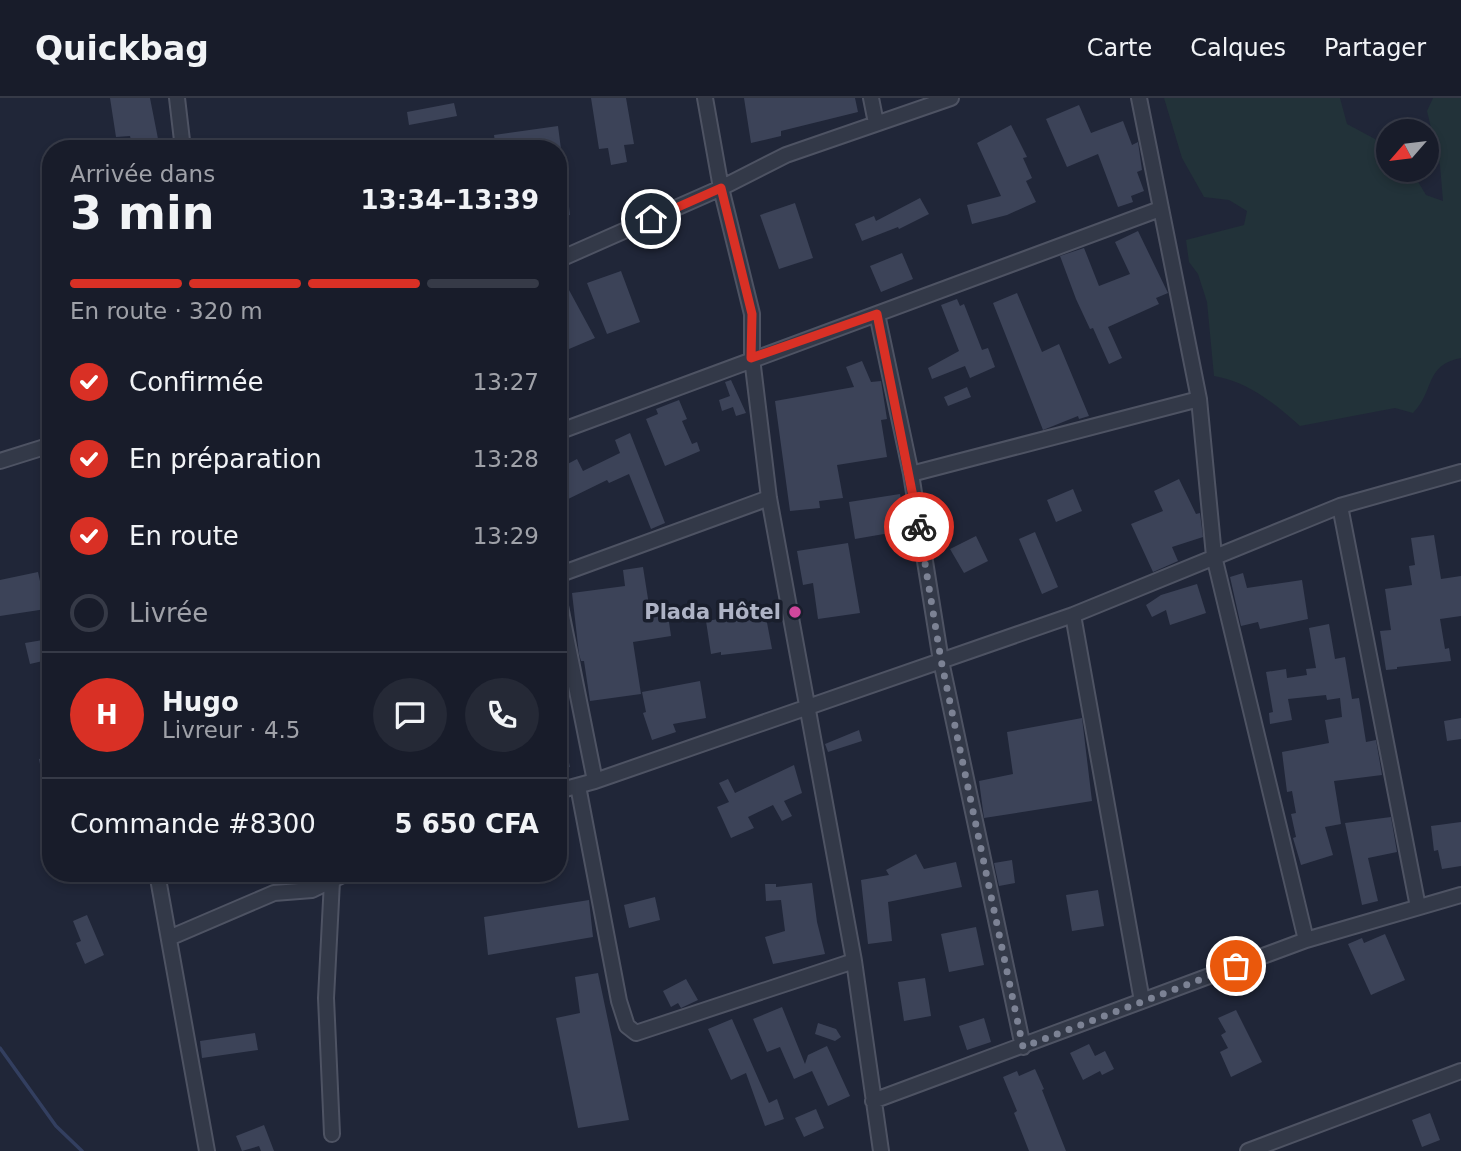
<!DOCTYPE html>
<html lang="fr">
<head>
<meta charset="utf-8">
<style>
  body { margin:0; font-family:"DejaVu Sans",sans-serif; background:#252936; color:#f1f3f6; height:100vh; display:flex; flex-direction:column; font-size:26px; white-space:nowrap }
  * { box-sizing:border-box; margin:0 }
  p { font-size:23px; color:#9fa1a8 }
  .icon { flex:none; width:38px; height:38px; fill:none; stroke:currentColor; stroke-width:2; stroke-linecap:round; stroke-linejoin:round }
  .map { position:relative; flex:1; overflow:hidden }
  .sheet { position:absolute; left:42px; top:42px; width:525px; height:742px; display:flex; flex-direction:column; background:#181c2a; border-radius:28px; box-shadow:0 4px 10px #0003,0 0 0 2px #363a47 }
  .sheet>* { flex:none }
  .needle { width:46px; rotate:242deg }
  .buttons { position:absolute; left:1376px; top:21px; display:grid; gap:14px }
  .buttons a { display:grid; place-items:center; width:63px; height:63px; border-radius:50%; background:#181c2a; box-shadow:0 4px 10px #0003,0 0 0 2px #363a47; font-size:35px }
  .pin { position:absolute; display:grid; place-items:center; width:60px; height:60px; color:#fff; margin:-30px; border:4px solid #fff; border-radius:50%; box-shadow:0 2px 7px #0007 }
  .courier { position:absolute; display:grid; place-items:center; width:70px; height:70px; margin:-35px; border:5px solid #d93025; border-radius:50%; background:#fff; color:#222; box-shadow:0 2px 9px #0007 }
  .overview em { font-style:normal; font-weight:700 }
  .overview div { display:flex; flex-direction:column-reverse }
  .overview { display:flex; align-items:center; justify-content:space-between; height:119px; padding:0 28px }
  h1 { font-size:46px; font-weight:700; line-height:52px }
  .bar { display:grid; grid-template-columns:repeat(4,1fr); gap:10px 7px; align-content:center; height:84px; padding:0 28px }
  .bar i { height:9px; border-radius:5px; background:#363a47 }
  .bar .on { background:#d93025 }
  .bar p { grid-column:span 4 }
  .line { display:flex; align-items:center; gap:18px; padding:0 28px; border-top:2px solid #363a47 }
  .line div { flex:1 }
  .round { display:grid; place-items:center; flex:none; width:74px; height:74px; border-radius:37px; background:#252936 }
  ol { padding:0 28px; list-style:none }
  li { display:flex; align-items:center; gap:21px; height:77px }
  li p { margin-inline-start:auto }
  li .icon { padding:7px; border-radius:50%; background:#d93025; color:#fff; stroke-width:4 }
  li:last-child { color:#9fa1a8 }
  li i { width:38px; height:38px; border:4px solid #363a47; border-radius:50% }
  header { display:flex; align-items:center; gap:42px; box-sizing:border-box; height:98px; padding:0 35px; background:#181c2a; border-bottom:2px solid #363a47 }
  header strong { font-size:33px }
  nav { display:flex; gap:38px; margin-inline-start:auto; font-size:24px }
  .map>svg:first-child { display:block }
</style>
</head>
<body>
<header>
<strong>Quickbag</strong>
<nav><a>Carte</a><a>Calques</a><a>Partager</a></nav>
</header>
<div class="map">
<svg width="1461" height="1053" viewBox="0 0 1461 1053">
  <rect width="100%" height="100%" fill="#202638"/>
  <path fill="#223239" d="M1164,0H1340L1347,26L1388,48V72H1411L1426,97L1443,103L1440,67L1427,13L1433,0H1461V260C1424,267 1435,293 1413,315L1395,310L1300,328C1275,306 1249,284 1214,278L1207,204L1198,176L1189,164L1186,142L1244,127L1247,113L1229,102L1204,99L1182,60Z"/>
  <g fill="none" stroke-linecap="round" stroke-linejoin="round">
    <path stroke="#333f60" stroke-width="3.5" d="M0,950L56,1028L82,1053"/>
  </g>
  <path fill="#3c4358" d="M110,0H150L160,51H133L130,38L116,39Z
    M591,0H626L634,46L624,47L627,64L611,67L608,50L599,51Z
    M744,0H855L858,14L781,33V38L751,45Z
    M454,5L457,18L409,27L407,14Z
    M1079,7L1091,35L1123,23L1132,47L1138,44L1142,72L1137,74L1144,93L1131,98L1133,104L1118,109L1098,56L1067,69L1046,21Z
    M1011,27L1027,59L1023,60L1032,80L1026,83L1036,104L1007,117L972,126L967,107L1001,98L977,45Z
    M558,28L561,51H496L494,37Z
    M558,74H565L570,117L558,118Z
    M920,100L929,116L899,131L898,129L862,143L855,126L874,118L876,123Z
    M795,105L813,160L779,171L760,117Z
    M1138,133L1168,195L1156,200L1159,206L1108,229L1122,260L1109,266L1093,230L1090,231L1076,201L1060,158L1084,150L1099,188L1130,176L1115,144Z
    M902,155L913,181L881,194L870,168Z
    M621,173L640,224L607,236L587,185Z
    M569,192L595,240L569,251L562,233L558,235V198Z
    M1017,195L1042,254L1059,246L1089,318L1079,321L1078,318L1043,332L993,205Z
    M957,201L960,208L964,206L982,252L988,250L995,269L970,280L965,268L932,281L928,270L959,253L941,207Z
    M862,263L871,284L881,283L887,321L881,322L887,359L837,367L843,400L819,403L820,410L790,413L775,303L854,289L846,269Z
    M731,282L746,315L736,318L733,309L722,313L719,302L730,298L725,284Z
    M967,289L971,299L948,308L944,299Z
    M679,302L687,321L682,323L692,346L697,344L700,353L665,368L646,321L658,316L656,311Z
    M630,335L665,425L651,431L629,376L609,385L607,382L562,404L558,397V371L577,361L583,373L620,355L615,342Z
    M1179,381L1196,416L1200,415L1203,439L1172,449L1178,463L1153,474L1131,426L1163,413L1154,393Z
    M1073,391L1082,413L1056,424L1047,402Z
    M900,396L907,432L855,441L849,404Z
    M1035,434L1058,489L1042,496L1019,441Z
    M1434,437L1441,481L1461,478V518L1440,521L1445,551L1449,550L1451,563L1397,569V571L1386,572L1380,533L1391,532L1385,491L1412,487L1409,468L1415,467L1411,440Z
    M976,438L988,463L964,475L950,451Z
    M848,445L860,515L818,521L813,485L803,487L797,453Z
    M643,469L651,520L668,517L671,538L633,544L641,596L590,603L584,563H581L579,556L572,495L625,488L623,472Z
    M38,474L46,511L0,518V482Z
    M1243,475L1247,490L1302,482L1308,521L1260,531L1258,524L1241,528L1230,479Z
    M1197,486L1206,515L1170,527L1166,512L1152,519L1146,507L1161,497Z
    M765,514L772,551L721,557V554L711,556L706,523Z
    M1329,526L1335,561L1345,559L1352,601L1359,600L1366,644L1376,642L1382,677L1334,683L1341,726L1325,729L1333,757L1301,767L1293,740L1296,739L1291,716L1296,715L1292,693L1287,694L1282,654L1329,645L1325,622L1342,619L1340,600L1327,602L1326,597L1288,601L1292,622L1270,626L1269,615L1273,614L1266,574L1286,571L1287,580L1307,577L1306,571L1316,570L1309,530Z
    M43,542L47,562L30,566L25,545Z
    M700,583L706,620L673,626L676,634L652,642L643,615L646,614L642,594Z
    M1082,620L1092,703L984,720L979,683L1013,676L1007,634Z
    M1461,620V641L1447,643L1444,623Z
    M859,632L862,643L828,654L825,646Z
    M558,637H563L570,669L558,671Z
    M51,659V695L46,696L39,661Z
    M794,667L802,695L784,703L792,718L782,723L773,707L748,719L754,730L731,740L717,709L729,704L719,685L728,681L735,695Z
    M1391,719L1397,754L1368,760L1378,803L1362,807L1345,725Z
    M1461,724V768L1442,771L1438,752L1434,753L1431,728Z
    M916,756L924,771L956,764L962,789L888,804L892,843L868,846L861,782L889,777L886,772Z
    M1012,762L1015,785L999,788L994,765Z
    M812,785L817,824L825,856L773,866L765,839L785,833L781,802L766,803L765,786H776V789Z
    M1098,792L1104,828L1072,833L1066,797Z
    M655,799L660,822L629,830L624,807Z
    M589,802L593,839L488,857L484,819Z
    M87,817L104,857L85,866L76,845L81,843L73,823Z
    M976,829L984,867L949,874L941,836Z
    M1385,836L1405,882L1371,897L1348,846L1362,840L1364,845Z
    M598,875L629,1022L578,1030L556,920L580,915L575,879Z
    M925,880L931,918L904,923L898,884Z
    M686,881L698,902L681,910L678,905L671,909L663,893Z
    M782,909L805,966L808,957L827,948L850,998L828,1008L812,973L794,981L780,949L767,954L753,921Z
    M1236,912L1262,964L1231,979L1220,954L1228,950L1221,937L1226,934L1218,920Z
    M984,920L991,944L967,952L959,928Z
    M732,921L769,1005L777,1001L784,1021L765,1028L746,975L731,982L708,931Z
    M818,925L836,931L841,939L835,943L815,936Z
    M255,935L258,952L202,960L200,943Z
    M1089,946L1095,958L1105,953L1114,971L1102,977L1100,973L1083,982L1070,955Z
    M1035,971L1044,991L1042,992L1066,1053H1029L1014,1015L1017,1013L1003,979L1017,973L1019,978Z
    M816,1011L824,1030L804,1039L795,1020Z
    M1430,1015L1440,1042L1422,1049L1412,1022Z
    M264,1027L274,1053H261L259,1048L242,1053L236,1038Z"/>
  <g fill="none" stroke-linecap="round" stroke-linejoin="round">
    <g stroke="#4e5363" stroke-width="18">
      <path id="minor" d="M177,0L183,51
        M705,0L721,90L752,216V260L769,400L854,863L881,1053
        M871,0L876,25
        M1139,0L1199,301L1214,458L1306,842
        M558,162L721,90L786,57L951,0
        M877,216L911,376L941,563L1023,949
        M558,334L1160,111
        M0,363L51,347
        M911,376L1199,301
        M1340,408L1418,809
        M558,477L769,400
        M558,498L595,683
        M1073,517L1142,903
        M578,688L619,903L627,928L636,935L854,863
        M558,693L595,683L1073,517L1340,408L1461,374
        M157,775L207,1053
        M308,775L312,792
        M332,783L326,900L332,1036
        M169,840L274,795L312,792L347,775
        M873,1003L1306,842L1461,797
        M1248,1053L1461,973"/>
    </g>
    <use href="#minor" stroke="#333948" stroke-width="14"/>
  </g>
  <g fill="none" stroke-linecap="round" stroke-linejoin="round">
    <path stroke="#7c8294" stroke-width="7" stroke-dasharray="0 12.6" d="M919,429L941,562L1023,949L1236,868"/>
    <path stroke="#d93025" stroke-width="9" d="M651,121L721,90L752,216L751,260L877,216L919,429"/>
  </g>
  <circle fill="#d1479c" stroke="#191e2c" stroke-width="2.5" cx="795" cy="514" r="7"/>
  <g text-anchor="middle" stroke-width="7" stroke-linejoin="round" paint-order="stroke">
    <g font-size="21" font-weight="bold" fill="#aeb3c5" stroke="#191e2c" text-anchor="end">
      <text x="781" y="521">Plada Hôtel</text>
    </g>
  </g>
</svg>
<div class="buttons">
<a><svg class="needle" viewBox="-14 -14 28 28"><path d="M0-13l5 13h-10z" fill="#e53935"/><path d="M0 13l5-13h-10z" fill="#9fa1a8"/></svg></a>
</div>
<div class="pin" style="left:1236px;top:868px;background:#ea580c"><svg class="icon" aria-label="bag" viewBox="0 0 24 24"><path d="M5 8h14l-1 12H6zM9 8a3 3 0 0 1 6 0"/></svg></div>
<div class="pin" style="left:651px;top:121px;background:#1f2937"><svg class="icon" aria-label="home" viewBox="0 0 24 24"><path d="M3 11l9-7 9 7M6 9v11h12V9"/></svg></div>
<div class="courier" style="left:919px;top:429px"><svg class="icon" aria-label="bike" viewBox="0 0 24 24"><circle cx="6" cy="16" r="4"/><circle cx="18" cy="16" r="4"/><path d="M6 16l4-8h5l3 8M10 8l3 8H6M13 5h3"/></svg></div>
<section class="sheet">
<div class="overview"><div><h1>3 min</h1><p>Arrivée dans</p></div><em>13:34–13:39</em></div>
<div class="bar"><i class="on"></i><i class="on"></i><i class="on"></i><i></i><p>En route · 320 m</p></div>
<ol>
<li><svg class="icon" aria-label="check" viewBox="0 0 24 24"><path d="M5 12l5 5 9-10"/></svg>Confirmée<p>13:27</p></li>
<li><svg class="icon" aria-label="check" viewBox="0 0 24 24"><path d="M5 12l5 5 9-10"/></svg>En préparation<p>13:28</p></li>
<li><svg class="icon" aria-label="check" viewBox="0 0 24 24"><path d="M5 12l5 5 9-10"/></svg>En route<p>13:29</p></li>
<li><i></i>Livrée</li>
</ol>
<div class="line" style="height:126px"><b class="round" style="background:#d93025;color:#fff">H</b><div><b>Hugo</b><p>Livreur · 4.5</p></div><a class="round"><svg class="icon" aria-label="chat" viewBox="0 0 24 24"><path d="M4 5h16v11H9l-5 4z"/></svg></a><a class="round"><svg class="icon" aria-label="phone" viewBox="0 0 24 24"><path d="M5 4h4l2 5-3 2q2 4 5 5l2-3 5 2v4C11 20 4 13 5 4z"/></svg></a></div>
<div class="line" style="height:91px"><div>Commande #8300</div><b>5 650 CFA</b></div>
</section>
</div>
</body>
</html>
